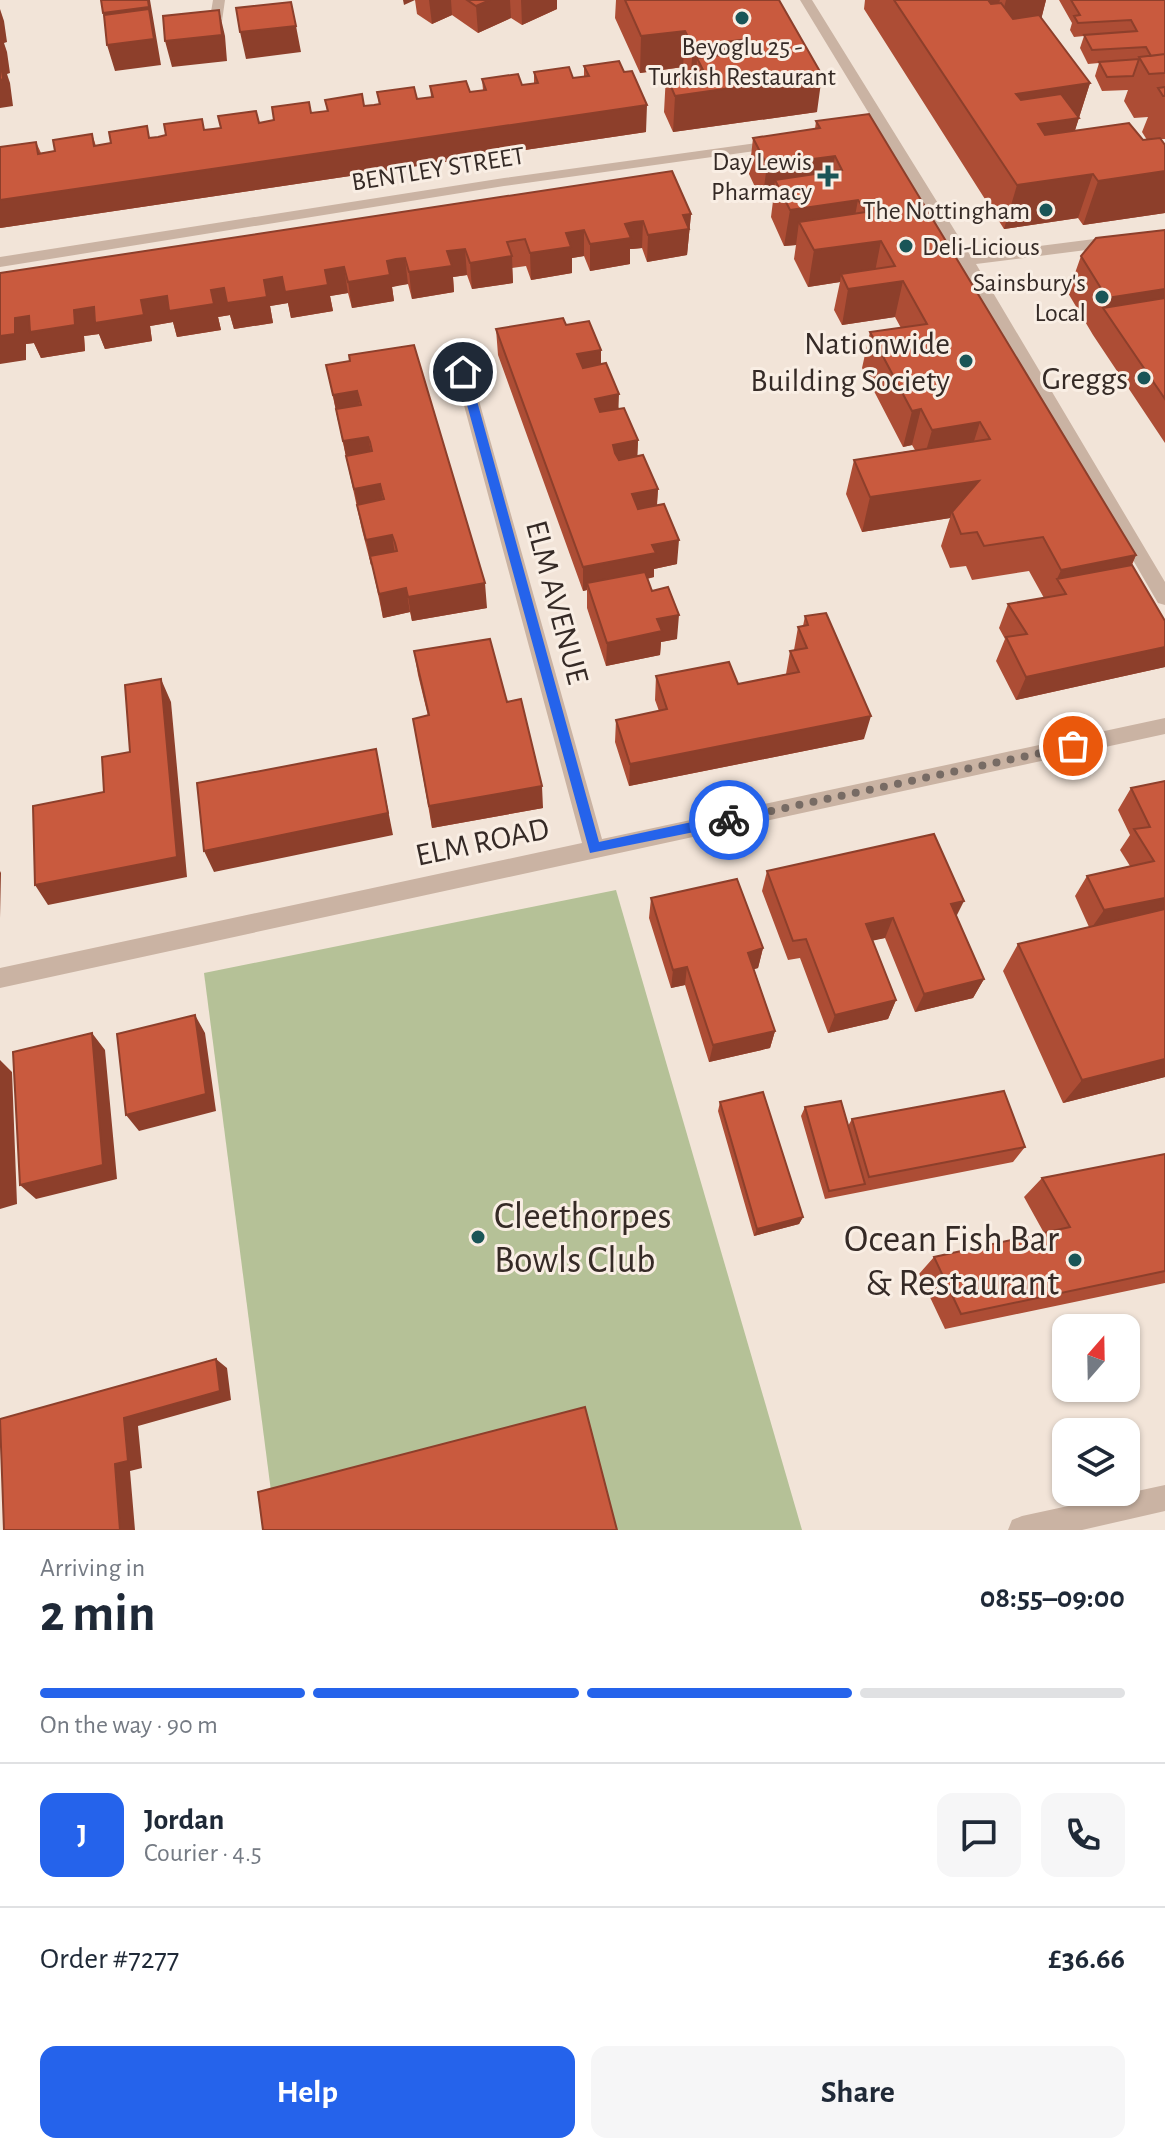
<!DOCTYPE html>
<html lang="en">
<head>
<meta charset="utf-8">
<style>
  body { margin:0; font-family:"Alegreya Sans",sans-serif; background:#f6f6f7; color:#1f2937; height:100vh; display:flex; flex-direction:column; font-size:30px; white-space:nowrap }
  * { box-sizing:border-box; margin:0 }
  p { font-size:26px; color:#747a83 }
  .icon { flex:none; width:44px; height:44px; fill:none; stroke:currentColor; stroke-width:2; stroke-linecap:round; stroke-linejoin:round }
  .map { position:relative; height:1530px; overflow:hidden }
  .drawer { display:flex; flex-direction:column; background:#fff; flex:1 }
  .drawer>* { flex:none }
  .needle { width:52px; rotate:20deg }
  .tools { position:absolute; left:1052px; top:1314px; display:grid; gap:16px }
  .tools a { display:grid; place-items:center; width:88px; height:88px; border-radius:16px; background:#fff; box-shadow:0 2px 6px #0004; font-size:40px }
  .pin { position:absolute; display:grid; place-items:center; width:68px; height:68px; color:#fff; margin:-34px; border:4px solid #fff; border-radius:50%; box-shadow:0 2px 8px #0007 }
  .courier { position:absolute; display:grid; place-items:center; width:80px; height:80px; margin:-40px; border:6px solid #2563eb; border-radius:50%; background:#fff; color:#222; box-shadow:0 2px 10px #0007 }
  .headline em { font-style:normal; font-weight:700 }
  .headline div { display:flex; flex-direction:column-reverse }
  .headline { display:flex; align-items:center; justify-content:space-between; height:136px; padding:0 40px }
  h1 { font-size:52px; font-weight:700; line-height:60px }
  .bar { display:grid; grid-template-columns:repeat(4,1fr); gap:12px 8px; align-content:center; height:96px; padding:0 40px }
  .bar i { height:10px; border-radius:6px; background:#e0e1e3 }
  .bar .on { background:#2563eb }
  .bar p { grid-column:span 4 }
  .line { display:flex; align-items:center; gap:20px; padding:0 40px; border-top:2px solid #e0e1e3 }
  .line div { flex:1 }
  .round { display:grid; place-items:center; flex:none; width:84px; height:84px; border-radius:16px; background:#f6f6f7 }
  .button { display:flex; gap:16px; margin-top:auto; padding:16px 40px }
  .button a { flex:1; height:92px; border-radius:16px; background:#2563eb; color:#fff; font-size:32px; font-weight:700; line-height:92px; text-align:center }
  .button a+a { background:#f6f6f7; color:#1f2937 }
  .map>svg:first-child { display:block }
</style>
</head>
<body>
<div class="map">
<svg width="1165" height="1530" viewBox="0 0 1165 1530">
  <rect width="100%" height="100%" fill="#f2e4d8"/>
  <path fill="#b5c197" d="M616,890L802,1530H276L204,973Z"/>
  <g fill="none" stroke-linecap="round" stroke-linejoin="round">
    <path fill="#cab3a3" fill-rule="evenodd" d="M213,0H225L222,21L210,18Z
      M800,0H812L970,255L1165,230V240L976,264L1165,582V605L1158,603L958,260Z
      M779,140L786,144L784,147L504,186L0,267V257L504,178Z
      M463,366L471,372L602,839L1165,718V734L0,988V968L582,843L455,372Z
      M1165,1485V1511L1082,1530H1008L1012,1520L1022,1516Z"/>
  </g>
  <path fill="#ad4d35" d="M415,0H557V9L522,25L511,18L478,33L452,15L432,24L417,14Z
    M616,0H779L817,112L673,132L664,112L666,75L685,73L683,67L640,73L615,18Z
    M865,0H1046L1041,19L1090,83L1075,130L1143,140H1147L1142,132L1148,117L1134,118L1124,101L1128,90L1102,91L1095,76L1099,63L1088,64L1080,48L1084,36L1074,37L1070,30L1072,23L1059,0H1165V139H1161L1165,145V213L1083,225L1078,218L1004,229L864,9Z
    M584,66L646,132L0,228L36,142L41,153L55,151L92,134L96,146L259,123L327,111L325,100L364,106L379,104L377,92L417,99L431,97L430,86L470,92L483,90L482,79L522,85L534,84V72L573,78L584,77Z
    M816,121L1136,555L1132,565L1165,667L1016,700L996,661L1005,639L999,628L1008,604L1044,598L1029,571L972,580L966,566L950,568L941,546L950,518L862,532L846,494L854,460L915,450L912,445L903,447L862,368L870,332L901,328L895,317L842,325L834,310L840,282L808,287L794,259L796,245L784,246L771,217L773,201L762,202L749,174L753,138L815,129Z
    M691,214L687,255L647,262L642,248L633,249H630V264L590,271L584,256L572,258V273L531,280L526,266L512,268L513,283L472,289L467,275L453,277L454,292L412,299L408,284L399,285L392,287L394,301L352,308L348,293L330,296L333,311L291,318L288,303L270,306L273,323L234,329L230,315L218,317L221,330L177,337L173,322L150,326L152,341L105,349L99,334L84,336L85,351L41,358L34,343L26,344V360L0,273Z
    M1165,230V443L1093,335L1068,293L1081,256Z
    M566,325L601,350V364L619,409L638,440L637,456L658,489L657,506L677,564L654,569V577L647,579L652,591L677,639L661,642L660,655L606,666L587,608V590L583,591L498,355L496,329Z
    M350,361L487,608L412,621L410,612L383,618L372,565H371L362,530L326,365Z
    M805,616L864,739L629,786L615,742L616,720L659,711L655,700L656,676L738,684L786,674L790,651L794,650L798,627L803,626Z
    M414,651L507,702L543,808L432,828L413,719L428,716L418,675Z
    M1165,781V1077L1063,1103L1003,971L1018,944L1089,927L1075,896L1087,876L1130,866L1120,850L1130,835L1118,810L1131,788Z
    M767,871L956,917L984,979L973,998L915,1012L885,938L872,940L896,1000L888,1019L828,1033L800,958L788,960L762,891Z
    M651,898L763,948L758,968L754,969L775,1031L770,1048L709,1062L685,985L671,988L649,918Z
    M720,1102L803,1217L799,1224L754,1236L718,1111Z
    M805,1107L848,1126L852,1119L1025,1147L1013,1162L825,1199L801,1116Z
    M1165,1154V1283L945,1329L919,1274L934,1257L1044,1233L1024,1197L1042,1178Z"/>
  <path fill="#8d3f2b" d="M148,0H150L161,65L115,71L107,45L110,40L103,13Z
    M403,0H415L404,5Z
    M429,0H451L452,15L432,24Z
    M490,0H510L511,18L478,33L476,6Z
    M521,0H557V9L522,25Z
    M937,0H1000L996,13Z
    M1006,0H1046L1041,20L999,26Z
    M0,9L4,21L7,42L4,43L7,52L10,73L7,74L10,83L13,106L0,108Z
    M219,10L225,36L227,61L172,67L165,41Z
    M296,26L301,52L246,59L240,32Z
    M685,31L683,67L640,73L641,36Z
    M748,39L744,76L703,70L697,58L696,82L690,83L693,46Z
    M822,75L817,112L673,132L675,96Z
    M1090,83L1065,162L1025,168L1016,94Z
    M647,105L646,132L0,228V200Z
    M835,156L829,193L775,180L773,201L762,202L767,165Z
    M1165,171V213L1083,225L1098,181Z
    M1093,174L1078,218L1004,229L1017,185Z
    M858,200L851,237L799,222L796,245L784,246L790,210Z
    M691,214L687,255L647,262L648,235L683,215Z
    M643,221L642,248L630,249V264L590,271V244L625,224Z
    M584,230V256L572,258V273L531,280L530,253L566,233Z
    M881,241L874,277L841,274L840,282L808,287L814,250Z
    M465,249L467,275L453,277L454,292L412,299L409,272L447,251Z
    M512,256L513,283L472,289L470,263Z
    M405,258L408,284L392,287L394,301L352,308L348,282L387,261Z
    M344,267L348,293L330,296L333,311L291,318L288,303L270,306L273,323L234,329L230,315L218,317L221,330L177,337L173,322L150,326L152,341L105,349L99,334L84,336L85,351L41,358L34,343L26,344V360L0,364V336L15,318L211,290L264,280Z
    M903,281L895,317L842,325L848,289Z
    M1165,289V322L1103,308L1107,298Z
    M601,350V376L577,380V354Z
    M357,391L362,417L338,421L333,395Z
    M619,394L618,420L594,424L595,399Z
    M921,409L912,445L903,447L912,411Z
    M980,422L969,457L922,465L932,430Z
    M368,437L373,462L346,456L348,467L343,441Z
    M638,440L637,466L612,471L613,445Z
    M979,481L952,512L950,518L862,532L870,497Z
    M380,484L384,509L359,514L354,489Z
    M658,489L656,514L631,519L632,494Z
    M392,535L396,560L371,565L366,540Z
    M679,540L677,564L654,569V577L589,590L587,583V590L583,591V567L652,545Z
    M1136,555L1120,589L1066,594L1057,579L1061,570Z
    M485,583L487,608L412,621L408,597Z
    M406,588L410,612L383,618L379,594Z
    M679,615L677,639L661,642L660,655L606,666L607,643L657,619Z
    M1165,647V667L1016,700L1026,677Z
    M161,679L171,702L187,877L48,905L35,885L177,857Z
    M871,716L864,739L629,786L630,764Z
    M376,749L393,835L214,872L204,851Z
    M542,786L543,808L432,828L429,806Z
    M0,871L1,873L0,918Z
    M1165,898V915L1090,930L1104,910Z
    M964,901L954,921L951,904Z
    M893,918L885,938L858,944L866,924Z
    M763,948L758,968L744,972L748,953Z
    M687,967L685,985L671,988L673,970Z
    M984,979L973,998L915,1012L924,994Z
    M896,1000L888,1019L828,1033L835,1015Z
    M195,1015L205,1033L216,1111L139,1131L126,1115Z
    M775,1031L770,1048L709,1062L713,1045Z
    M92,1033L105,1050L117,1179L36,1199L20,1185Z
    M1165,1059V1077L1063,1103L1082,1080Z
    M0,1060L12,1072L17,1204L0,1209Z
    M803,1217L799,1224L754,1236L757,1229Z
    M216,1359L227,1368L231,1400L138,1426L142,1468L130,1471L135,1530H120L115,1464L124,1418Z"/>
  <path fill="#c95a3e" stroke="#8d3f2b" stroke-width="2" d="M101,0H148L149,7L103,13Z
    M467,0H490L476,6Z
    M625,0H779L822,75L675,96L666,75L703,70L697,58L754,51L751,44L748,39L693,46L685,31L641,36Z
    M894,0H988L991,4L1001,3L1013,19L1039,15L1090,83L1016,94L1021,100L1061,94L1079,118L1038,124L1045,135L1129,123L1143,140L1160,138L1165,145V171L1098,181L1093,174L1017,185Z
    M1071,0H1165V54L1151,56L1146,47L1092,50L1084,35L1137,31L1131,20L1078,23L1074,16L1080,15Z
    M291,2L296,26L240,32L236,8Z
    M149,9L154,39L107,45L104,15Z
    M219,10L222,35L165,41L163,16Z
    M1165,54V73L1149,74L1139,57Z
    M0,57L3,79L0,80Z
    M1139,59L1133,76L1107,77L1099,62Z
    M619,61L624,72L632,71L647,105L0,200V147L36,142L38,154L55,151L53,140L92,134L94,146L111,143L109,132L147,126L149,138L158,137L166,135L164,124L202,119L204,130L213,129L221,128L218,116L256,111L259,123L274,120L272,107L309,102L311,113L328,111L325,100L362,94L364,106L374,105L380,104L377,92L414,87L417,99L433,97L430,86L466,81L470,92L486,90L482,79L518,74L522,85L538,83L534,72L569,67L573,78L589,76L584,66Z
    M1165,87V96H1163L1158,88Z
    M869,114L1136,555L1061,570L1043,537L984,546L977,532L961,534L952,512L979,481L870,497L854,460L990,439L980,422L932,430L921,409L912,411L870,332L927,324L903,281L848,289L841,274L895,266L881,241L814,250L799,222L866,212L858,200L790,210L775,180L842,170L835,156L767,165L753,138L820,128L816,121Z
    M672,171L691,214L683,215L689,229L648,235L643,221L634,222L625,224L631,238L590,244L584,230L566,233L571,247L530,253L525,239L507,242L512,256L470,263L465,249L447,251L452,266L409,272L405,258L396,259L387,261L390,275L348,282L344,267L325,270L328,285L285,292L282,277L264,280L267,297L227,303L224,288L211,290L214,304L169,311L167,296L141,300L144,315L95,323L94,307L74,310L75,325L30,332L29,316L15,318V334L0,336V273Z
    M1165,230V289L1107,298L1081,256L1096,238Z
    M1165,298V399L1103,308Z
    M563,318L566,325L589,321L601,350L577,354L583,368L606,363L619,394L595,399L598,407L600,412L624,408L638,440L613,445L615,453L619,460L643,455L658,489L632,494L638,509L664,504L679,540L652,545L656,553L583,567L496,329Z
    M414,345L485,583L408,597L406,588L379,594L370,556L397,551L395,543L392,535L366,540L357,505L384,499L382,492L380,484L354,489L346,456L372,451L370,442L368,437L343,441L336,409L361,405L357,391L333,395L326,365L350,361L349,355Z
    M1132,565L1165,621V647L1026,677L1006,637L1027,634L1008,604L1066,594L1057,579Z
    M645,572L652,591L668,587L679,615L657,619L662,631L607,643L587,583Z
    M826,613L871,716L630,764L616,720L667,709L656,676L729,662L738,684L799,672L790,651L807,648L798,627L808,625L805,616Z
    M490,639L507,702L521,699L542,786L429,806L413,719L429,715L414,651Z
    M161,679L177,857L35,885L33,806L104,792L102,757L130,752L125,685Z
    M376,749L388,813L204,851L197,783Z
    M1165,781V898L1104,910L1087,876L1154,861L1134,829L1150,827L1131,788Z
    M934,834L964,901L951,904L984,979L924,994L893,918L879,921L866,924L896,1000L835,1015L806,939L793,941L767,871Z
    M737,879L763,948L748,953L775,1031L713,1045L687,967L673,970L651,898Z
    M1165,909V1059L1082,1080L1018,944Z
    M195,1015L206,1094L126,1115L117,1034Z
    M92,1033L103,1165L20,1185L13,1052Z
    M1004,1091L1025,1147L869,1177L852,1119Z
    M763,1092L803,1217L757,1229L720,1102Z
    M841,1101L865,1184L829,1191L805,1107Z
    M1165,1154V1271L961,1314L934,1257L1070,1227L1042,1178Z
    M216,1359L220,1391L124,1418L128,1461L115,1464L120,1530H4L0,1419Z
    M585,1407L617,1530H263L258,1492Z"/>
  <path fill="#2563eb" d="M463,368L469,372L599,842L729,814L736,820L734,824L590,853L458,372Z"/>
  <g fill="none" stroke-linecap="round" stroke-linejoin="round">
    <path stroke="#776b64" stroke-width="8" stroke-dasharray="0 14.4" d="M729,820L1073,746"/>
  </g>
  <g fill="#1a5557" stroke="#f9eee4" stroke-width="3">
    <circle cx="742" cy="18" r="8"/>
    <path d="M824 164h8v8h8v8h-8v8h-8v-8h-8v-8h8z"/>
    <circle cx="1046" cy="210" r="8"/>
    <circle cx="906" cy="246" r="8"/>
    <circle cx="1102" cy="297" r="8"/>
    <circle cx="966" cy="361" r="8"/>
    <circle cx="1144" cy="378" r="8"/>
    <circle cx="478" cy="1237" r="8"/>
    <circle cx="1075" cy="1260" r="8"/>
  </g>
  <g text-anchor="middle" stroke-width="6" stroke-linejoin="round" paint-order="stroke">
    <g font-size="26" fill="#352a26" stroke="#f9eee4" text-anchor="end">
      <text x="742" y="55" text-anchor="middle">Beyoglu 25 -<tspan x="742" dy="30">Turkish Restaurant</tspan></text>
      <text x="812" y="170">Day Lewis<tspan x="812" dy="30">Pharmacy</tspan></text>
      <text x="1030" y="219">The Nottingham</text>
      <text x="922" y="255" text-anchor="start">Deli-Licious</text>
      <text x="1086" y="291">Sainsbury's<tspan x="1086" dy="30">Local</tspan></text>
    </g>
    <g font-size="26" fill="#352a26" stroke="#f9eee4">
      <text transform="translate(438 168) rotate(-9)" y="9">BENTLEY STREET</text>
    </g>
    <g font-size="32" fill="#352a26" stroke="#f9eee4" text-anchor="end">
      <text x="950" y="354">Nationwide<tspan x="950" dy="37">Building Society</tspan></text>
      <text x="1128" y="389">Greggs</text>
    </g>
    <g font-size="32" fill="#352a26" stroke="#f9eee4">
      <text transform="translate(558 602) rotate(75)" y="11">ELM AVENUE</text>
      <text transform="translate(482 841) rotate(-12)" y="11">ELM ROAD</text>
    </g>
    <g font-size="38" fill="#352a26" stroke="#f9eee4" text-anchor="start">
      <text x="494" y="1228">Cleethorpes<tspan x="494" dy="44">Bowls Club</tspan></text>
      <text x="1059" y="1251" text-anchor="end">Ocean Fish Bar<tspan x="1059" dy="44">&amp; Restaurant</tspan></text>
    </g>
  </g>
</svg>
<div class="tools">
<a><svg class="needle" viewBox="-14 -14 28 28"><path d="M0-13l5 13h-10z" fill="#e53935"/><path d="M0 13l5-13h-10z" fill="#747a83"/></svg></a>
<a><svg class="icon" aria-label="layers" viewBox="0 0 24 24"><path d="M12 4l9 5-9 5-9-5zM3 14l9 5 9-5"/></svg></a>
</div>
<div class="pin" style="left:1073px;top:746px;background:#ea580c"><svg class="icon" aria-label="bag" viewBox="0 0 24 24"><path d="M5 8h14l-1 12H6zM9 8a3 3 0 0 1 6 0"/></svg></div>
<div class="pin" style="left:463px;top:372px;background:#1f2937"><svg class="icon" aria-label="home" viewBox="0 0 24 24"><path d="M3 11l9-7 9 7M6 9v11h12V9"/></svg></div>
<div class="courier" style="left:729px;top:820px"><svg class="icon" aria-label="bike" viewBox="0 0 24 24"><circle cx="6" cy="16" r="4"/><circle cx="18" cy="16" r="4"/><path d="M6 16l4-8h5l3 8M10 8l3 8H6M13 5h3"/></svg></div>
</div>
<section class="drawer">
<div class="headline"><div><h1>2 min</h1><p>Arriving in</p></div><em>08:55–09:00</em></div>
<div class="bar"><i class="on"></i><i class="on"></i><i class="on"></i><i></i><p>On the way · 90 m</p></div>
<div class="line" style="height:144px"><b class="round" style="background:#2563eb;color:#fff">J</b><div><b>Jordan</b><p>Courier · 4.5</p></div><a class="round"><svg class="icon" aria-label="chat" viewBox="0 0 24 24"><path d="M4 5h16v11H9l-5 4z"/></svg></a><a class="round"><svg class="icon" aria-label="phone" viewBox="0 0 24 24"><path d="M5 4h4l2 5-3 2q2 4 5 5l2-3 5 2v4C11 20 4 13 5 4z"/></svg></a></div>
<div class="line" style="height:104px"><div>Order #7277</div><b>£36.66</b></div>
<div class="button"><a>Help</a><a>Share</a></div>
</section>
</body>
</html>
